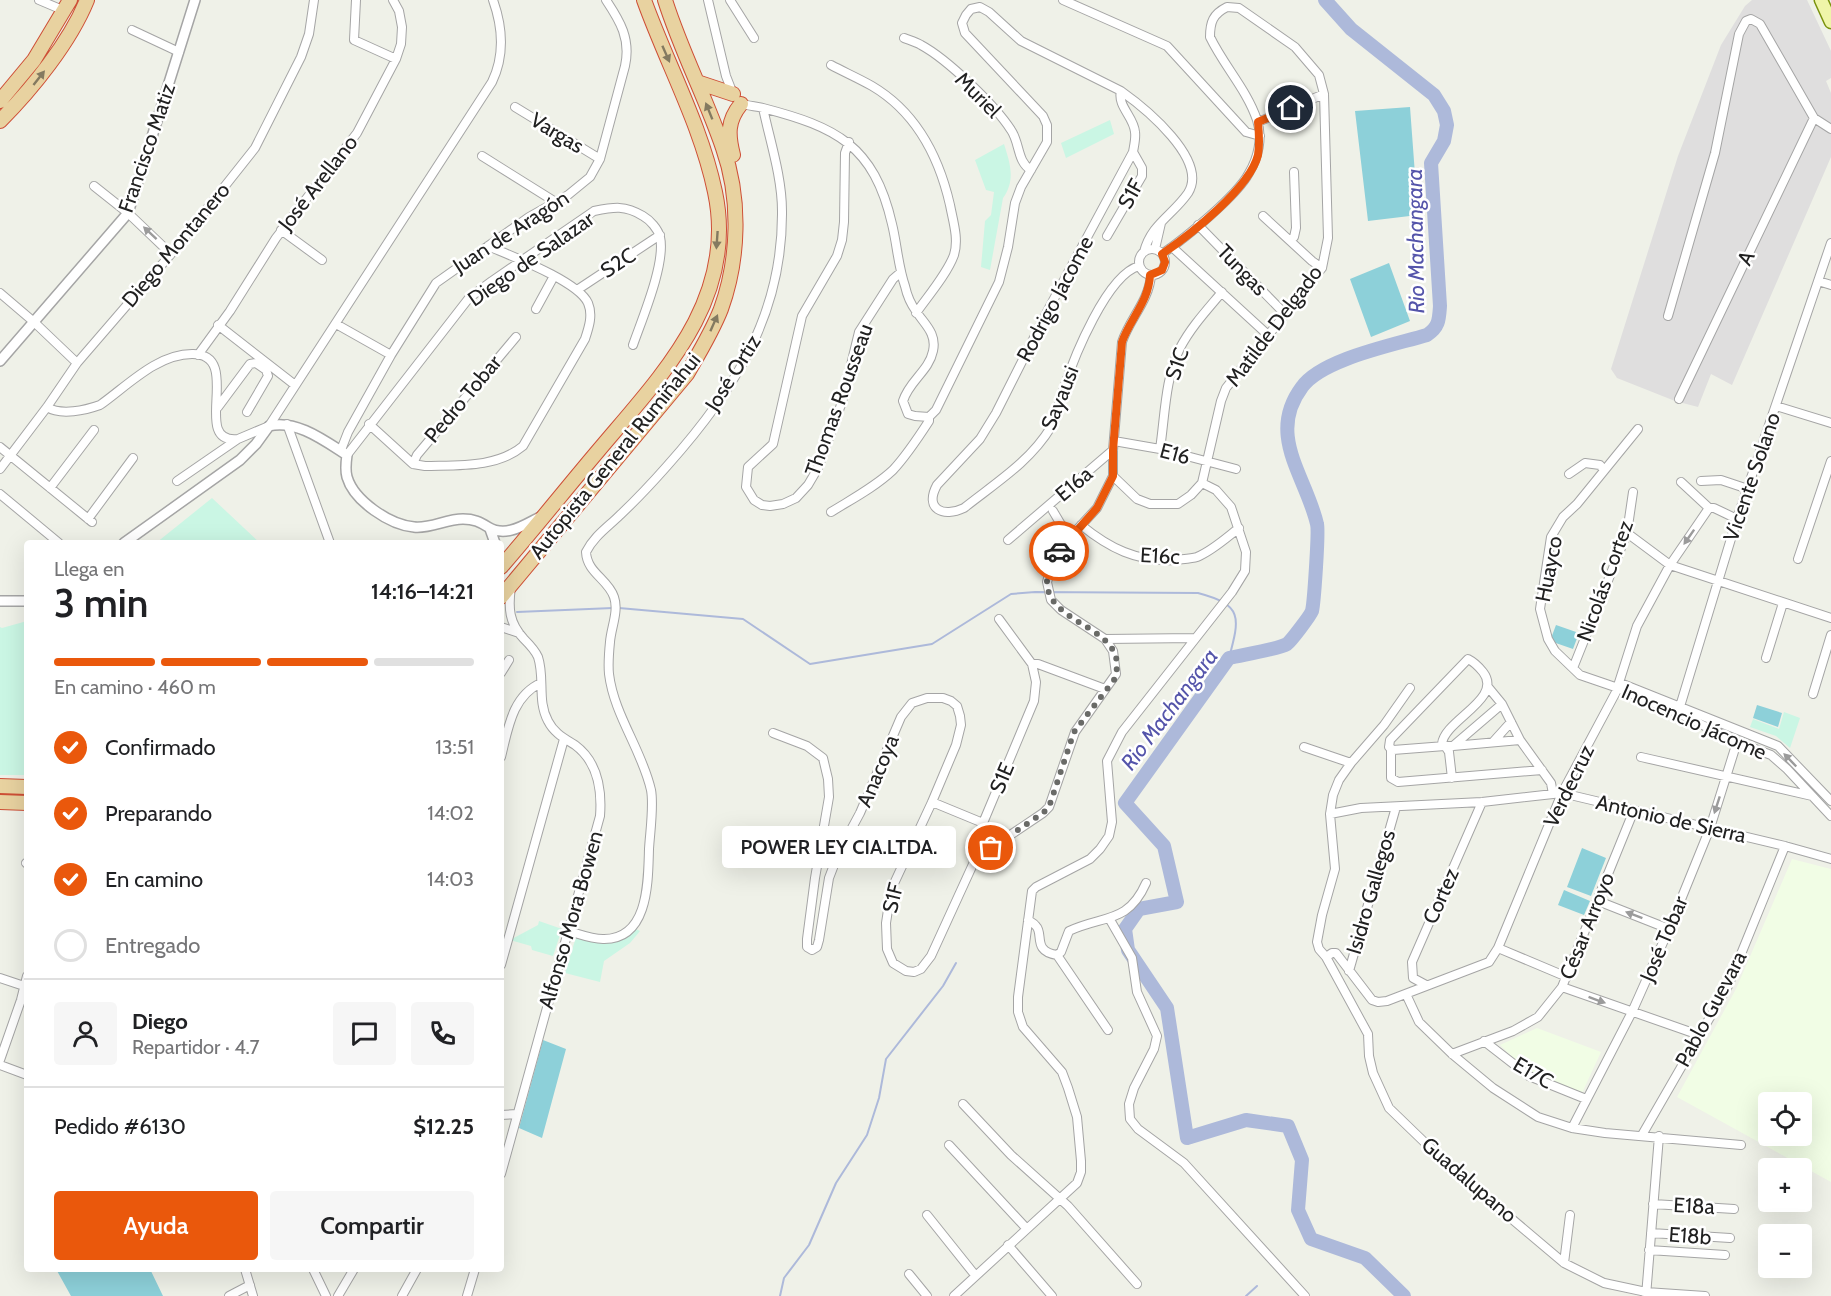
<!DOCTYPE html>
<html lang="es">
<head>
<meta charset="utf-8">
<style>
  body { margin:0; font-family:Cabin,sans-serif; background:#f6f6f6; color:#202124; height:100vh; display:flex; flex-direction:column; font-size:22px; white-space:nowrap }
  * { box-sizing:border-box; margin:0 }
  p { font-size:20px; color:#757577 }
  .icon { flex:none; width:33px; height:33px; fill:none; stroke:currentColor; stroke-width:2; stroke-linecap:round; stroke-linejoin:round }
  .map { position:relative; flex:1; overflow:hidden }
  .side { position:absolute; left:24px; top:540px; width:480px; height:732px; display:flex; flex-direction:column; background:#fff; border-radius:6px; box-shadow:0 6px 24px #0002 }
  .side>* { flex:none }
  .buttons { position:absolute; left:1758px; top:1092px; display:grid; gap:12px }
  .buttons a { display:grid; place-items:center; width:54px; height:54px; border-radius:6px; background:#fff; box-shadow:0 6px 24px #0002; font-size:30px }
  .pin { position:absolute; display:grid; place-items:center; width:51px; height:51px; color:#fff; margin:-26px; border:3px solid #fff; border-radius:50%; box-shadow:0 2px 6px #0007 }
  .courier { position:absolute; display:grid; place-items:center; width:60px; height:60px; margin:-30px; border:4px solid #ea580c; border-radius:50%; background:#fff; color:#222; box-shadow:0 2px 8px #0007 }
  .bubble { position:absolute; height:42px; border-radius:6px; background:#fff; box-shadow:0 6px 24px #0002; font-size:20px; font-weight:600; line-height:42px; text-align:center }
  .head em { font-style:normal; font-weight:600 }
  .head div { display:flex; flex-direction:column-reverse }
  .head { display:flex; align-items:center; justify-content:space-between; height:102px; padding:0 30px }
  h1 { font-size:39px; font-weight:600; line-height:45px }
  .bar { display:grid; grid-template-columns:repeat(4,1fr); gap:9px 6px; align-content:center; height:72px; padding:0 30px }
  .bar i { height:8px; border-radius:4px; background:#e0e0e0 }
  .bar .on { background:#ea580c }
  .bar p { grid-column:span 4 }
  .line { display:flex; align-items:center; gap:15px; padding:0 30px; border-top:2px solid #e0e0e0 }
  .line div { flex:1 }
  .round { display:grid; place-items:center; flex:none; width:63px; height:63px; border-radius:6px; background:#f6f6f6 }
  ol { padding:0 30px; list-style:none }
  li { display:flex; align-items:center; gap:18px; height:66px }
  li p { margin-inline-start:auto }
  li .icon { padding:6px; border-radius:50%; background:#ea580c; color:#fff; stroke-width:4 }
  li:last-child { color:#757577 }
  li i { width:33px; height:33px; border:3px solid #e0e0e0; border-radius:50% }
  .action { display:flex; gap:12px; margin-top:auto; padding:12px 30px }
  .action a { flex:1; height:69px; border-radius:6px; background:#ea580c; color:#fff; font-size:24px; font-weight:600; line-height:69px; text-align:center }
  .action a+a { background:#f6f6f6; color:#202124 }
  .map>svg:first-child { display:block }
</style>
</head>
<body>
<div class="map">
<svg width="1831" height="1296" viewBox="0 0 1831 1296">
  <rect width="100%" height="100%" fill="#eff1e8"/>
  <path fill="#dfdede" d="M1752,0H1807L1831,51V78L1826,81L1831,93V157L1732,385L1711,374L1698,407L1675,401L1617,378L1611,369L1678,156L1721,45L1745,6Z"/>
  <path fill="#f1fde5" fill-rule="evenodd" d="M1792,859L1831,869V1182L1677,1097L1736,989ZM1768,1102H1802V1136H1768Z
    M1537,1028L1601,1052L1582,1093L1530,1074L1500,1045Z"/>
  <path fill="#caf6e4" d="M1110,120L1114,134L1066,158L1061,143Z
    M1004,144C1010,163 1016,180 1003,198L990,270L981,267L985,221L991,215L994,192L986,190L975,160Z
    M212,498L260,543H156Z
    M27,621V775H0V627L2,628Z
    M1784,712L1800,718L1790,748L1776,736L1750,727L1753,719L1779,729Z
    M539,921L562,929L553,956L532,950L531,946L510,940L538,925Z
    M636,929L640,931L630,943L604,961L600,982L565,973L576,937C599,943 618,947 636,929Z"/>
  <path fill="#8dd0d9" d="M1410,107L1418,215L1368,221L1355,111Z
    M1389,263L1410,321L1371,337L1350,279Z
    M1556,625L1579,633L1573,649L1550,641Z
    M1757,705L1782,713L1778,727L1753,718Z
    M1582,848L1606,858L1591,896L1567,887Z
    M1564,890L1590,901L1584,915L1558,905Z
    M543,1040L566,1049L542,1138L519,1128Z
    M56,1269H150L163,1296H71Z"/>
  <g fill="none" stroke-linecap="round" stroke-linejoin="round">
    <path stroke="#adb9da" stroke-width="2" d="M619,608L743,619L810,664L932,644L1011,594L1035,592L1198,593C1243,605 1240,617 1229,658
      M517,612L613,608
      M780,1296L784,1278L809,1245L836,1183L867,1135L879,1098L886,1059L943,986L956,963
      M1246,1296L1257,1286"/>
    <path stroke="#adb9da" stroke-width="14" d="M1325,0L1351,29L1434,95L1444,111L1447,125L1444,141L1431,163L1440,306C1439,320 1439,327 1427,335C1394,345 1322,359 1302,387C1266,435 1306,476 1317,524C1319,531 1314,603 1312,611C1310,616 1291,641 1287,644C1279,649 1241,655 1229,658L1125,803L1164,846L1177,902L1139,909L1125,929L1128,950L1167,1008L1187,1138L1246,1120L1288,1126L1302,1160L1298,1210L1311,1239L1365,1258L1404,1296"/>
    <g stroke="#a5a5a5" stroke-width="10">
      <path id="minor" d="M39,0L65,11
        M356,0L354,40L396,59
        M708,0L726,76L733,94
        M730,0L754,38
        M1063,0L1167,46L1246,132L1260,136
        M132,30L179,52
        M904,38C909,40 916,42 921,45C947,59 995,105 1011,130C1020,143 1017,162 1031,170
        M831,65C844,72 858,78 872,86C916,112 939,157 950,205C953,221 959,239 954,255C947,274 928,296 916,313
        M1121,91C1117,106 1134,117 1135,132C1136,138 1134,146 1133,152L1049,308L996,413L980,439L937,485C924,509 943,518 964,508C994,484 1030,462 1051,427C1058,416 1059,401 1064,388C1074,357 1107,275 1139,266
        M740,103C747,106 755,106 763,108C836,127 874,145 892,224C897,244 898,266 905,286C907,295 910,303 916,311C924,324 937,333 933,351C929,371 909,381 903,401L908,414L915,416L929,417
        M515,107L600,159
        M1258,122L1324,94
        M849,142L845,153L844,222L842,240L837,256L802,316L773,444L748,467L746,487L754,500L762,505L770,506L783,504L796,498L808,485L818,468L842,402L859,332L893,279L900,273
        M482,156L557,203
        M94,186L128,213L171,254
        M1263,216L1312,261L1322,268
        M1198,225L1286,315
        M281,230L322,260
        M1107,236L1142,176V168L1133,152
        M1290,240L1294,237L1296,228L1294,172
        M1172,247L1268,335
        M1139 262a13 13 0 1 1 26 0a13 13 0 1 1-26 0Z
        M1155,249L1161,223
        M1818,281L1831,285
        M577,290L660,235
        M0,293L34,322L77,363
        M536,309L554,276
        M1668,316L1715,153L1739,34L1746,21L1751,19L1760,24L1814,118L1831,129
        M336,324L391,355
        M218,325L295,385
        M198,355L230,311L276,238L357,133L396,59L401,44L402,27L399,11L393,0
        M1679,399L1814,118
        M1776,406L1831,423
        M47,407C61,416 86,410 100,405C127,386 157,354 192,354C245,353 189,445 238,439L269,426L492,82C505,55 503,28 493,0
        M218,407L250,364L256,363L266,370L268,376L247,412
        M287,424L330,543
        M369,424L413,464L425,466C458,465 497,468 523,446L585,339C589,327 593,315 588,303C578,281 511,256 488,246
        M1638,429L1577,504L1563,517L1551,537L1540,609L1548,639L1555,651L1580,675L1618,688L1678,713L1737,742L1771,755L1787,769L1831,816
        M1114,441L1160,449L1236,469
        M0,447L92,522
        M1160,449C1165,416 1165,378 1180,348C1191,327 1207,310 1222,292
        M341,450L348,432L391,355L436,283L529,217L568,195L590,177L600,159L625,66C631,39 620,21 606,0
        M347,455L469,298L492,281L594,211C614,207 625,205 643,216C650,220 658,229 660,237C666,263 642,319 633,345
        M413,464L417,455L516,337
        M0,469L47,407L77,363L171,254L255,148L301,57L309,34L314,0
        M1569,474L1585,463L1600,465L1604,470
        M1113,476L1137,499L1150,504H1178L1191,495L1202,483L1221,401L1226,388L1322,268L1328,238L1324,94L1319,75L1295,47L1239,8L1227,7C1213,14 1210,22 1210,37C1224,66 1247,90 1257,120C1263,138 1258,158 1249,173C1237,196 1184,239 1162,254
        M177,481L238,439
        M1701,481L1721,480L1748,489
        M1681,482L1709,508H1714L1737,519
        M50,488L94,430
        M0,494L59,543
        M1053,511L1069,538
        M831,512C852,499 875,487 893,470C907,455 918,438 929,421V417L936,410L999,282L1008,247L1015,203L1021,187L1047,142V125L1043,116L965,33L962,23L966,15L971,9L980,7L989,12L1021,41L1121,91C1145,108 1209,160 1188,193C1173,215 1151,224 1144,252
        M88,519L133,458
        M1081,525C1109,548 1137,562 1174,560C1181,559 1191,559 1197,557C1212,551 1226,538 1239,528
        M1627,533L1670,565L1831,618
        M1008,540L1113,450
        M1798,559L1831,461
        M501,627L519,633
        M1105,639L1195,638
        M1766,658L1783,603
        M1032,664H1038L1105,689
        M1573,668L1627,533L1633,492
        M501,673L509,660
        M1620,683L1778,746L1831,801
        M1488,687L1502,704L1520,740
        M1410,688L1384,725L1351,763L1339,780L1333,795L1330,814L1335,869L1322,915L1317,942L1319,949L1326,957L1368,1034L1369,1056L1373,1073L1389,1108L1448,1165L1564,1263L1604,1283L1646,1292L1705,1296
        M1813,694L1831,635
        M1678,713L1737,519L1831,243
        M773,733L807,746L823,758L828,779L829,797L815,878L807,939V947L812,950L817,947L819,940L829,878L839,852L860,813L901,717L912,703L927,698H943L951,701L957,706L960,716L961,725L956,745L932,802L891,890L886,923L887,949L893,963L906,971L914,972L921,969L931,956L974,862L978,837L983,823L1034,701L1036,682L1032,664L999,619
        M1493,742L1511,722
        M1453,746L1502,704
        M1304,747L1351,763
        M1391,749V778L1398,782L1542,770
        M501,757C508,729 512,696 541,683
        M1641,757L1812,796
        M1452,778L1449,752L1445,746L1393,750L1389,747L1390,740L1468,659C1474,662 1479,667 1483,672C1504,699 1444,720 1442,744L1445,746H1453L1520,740L1551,783L1553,794
        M932,802L983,823
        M1330,814L1361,808L1482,802L1562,793L1785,846L1831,859
        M976,852L983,851L991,848L1043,813L1049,807L1075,732L1116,674L1113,651L1105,639L1061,610L1051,600L1047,582L1053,562L1061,547L1097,508L1113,476V450L1122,342C1130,318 1149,301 1151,275
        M26,863L27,864
        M1598,901L1669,929
        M1109,918L1132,958L1137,992L1157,1036L1154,1049L1134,1088L1129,1104L1130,1119L1138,1129L1184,1163L1305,1296
        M1028,920C1031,922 1034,923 1036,926C1044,934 1032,951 1057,955L1061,952L1069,931C1103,915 1128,924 1146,883
        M568,931C579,934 591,939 603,939C649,940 648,881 649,849C650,832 654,806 651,790C642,750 614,715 609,674C608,664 609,652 610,642C611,628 619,611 614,597C608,579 587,573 586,552C594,536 608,527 620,515C636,500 652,483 667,466C734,391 783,315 782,211C782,177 770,141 763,108
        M1498,948L1567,977
        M1057,955L1108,1030
        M1326,957L1332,953H1336L1372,1000L1378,1002L1387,1001L1489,962L1498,948L1562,793L1616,692L1637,626L1670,565L1709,508
        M501,965L564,739
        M1349,971L1396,807
        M0,978L24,986L26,989
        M1426,985L1413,978L1412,962L1482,802
        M1562,987L1699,1035
        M1406,994L1419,1022L1452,1054L1493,1088L1538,1117L1572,1128L1605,1133L1741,1145
        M1484,1041L1529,1076L1586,1099
        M1452,1054L1513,1031L1538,1017L1562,987L1634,810
        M0,1060L21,1000L27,976
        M0,1065L27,1075
        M963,1104L1011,1155L1068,1206L1137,1284
        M501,1115L517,1114
        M1572,1128L1632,1012L1669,929L1710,828L1737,742
        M1642,1135L1728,986L1785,846
        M949,1145L1026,1228
        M501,1174L600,816C602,790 598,762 575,745C564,738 554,733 548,721C537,701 545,678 538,657C535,650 529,644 524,639C509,623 508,608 511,587
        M1653,1204L1734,1209
        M927,1215L975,1275
        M1651,1233L1730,1238
        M1008,1245L1052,1296
        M1649,1250L1725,1255
        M1564,1263L1570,1215
        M245,1269L253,1296
        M313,1269L326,1296
        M909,1274L927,1296
        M229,1296L250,1285
        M338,1296L354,1269
        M402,1296L417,1269
        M467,1296L475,1269
        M954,1296L1077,1183L1081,1172V1161L1077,1117L1068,1088L1062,1072L1023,1027L1018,1012V997L1032,891L1036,887L1090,859L1100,849L1109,836L1112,822L1107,761L1122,732L1232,592L1245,571L1246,552L1231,507L1216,490L1202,483
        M1646,1296L1659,1136"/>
    </g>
    <g stroke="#a5a5a5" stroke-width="12">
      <path id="tertiary" d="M0,361L128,213L195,0
        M490,529L495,543
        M124,543L240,460L256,444L269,426C296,419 325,441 347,455C346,462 345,470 347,477C354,501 390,525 414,527C430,529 446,519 463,519C474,519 480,522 488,527C506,538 524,525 540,517
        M0,601H27"/>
    </g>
    <g stroke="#7a920c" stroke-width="15">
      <path id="primary" d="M1821,0L1831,22"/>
    </g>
    <g stroke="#ce4f36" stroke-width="16">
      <path id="trunk" d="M697,82L733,94
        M0,101L34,60L70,0
        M0,121C32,89 70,42 87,0
        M733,155C728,135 727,121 741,104
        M501,567C534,529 565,490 598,451C660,377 738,300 715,192C701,125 667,64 644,0
        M501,597L687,374C699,353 712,332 721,309C739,259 741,199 723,148C706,98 681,51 665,0
        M0,786L27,787
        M0,802L27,803"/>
    </g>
    <use href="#minor" stroke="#fff" stroke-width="8"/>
    <use href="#tertiary" stroke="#fff" stroke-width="9"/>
    <use href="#primary" stroke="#eff5a9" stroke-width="12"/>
    <use href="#trunk" stroke="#e8d2a0" stroke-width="14"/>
  </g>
  <defs><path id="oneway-solid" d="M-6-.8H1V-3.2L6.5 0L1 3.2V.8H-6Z" transform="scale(1.5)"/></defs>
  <g fill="#847a60">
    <use href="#oneway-solid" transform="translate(666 54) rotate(66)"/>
    <use href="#oneway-solid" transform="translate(39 78) rotate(-52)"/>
    <use href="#oneway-solid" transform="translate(709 111) rotate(-112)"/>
    <use href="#oneway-solid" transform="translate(717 240) rotate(94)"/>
    <use href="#oneway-solid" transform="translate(714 323) rotate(-66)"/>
  </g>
  <g fill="#9b9b9b">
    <use href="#oneway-solid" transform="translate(150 233) rotate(-137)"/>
    <use href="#oneway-solid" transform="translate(1689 537) rotate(125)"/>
    <use href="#oneway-solid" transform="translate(1790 760) rotate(-134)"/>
    <use href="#oneway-solid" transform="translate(1717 805) rotate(108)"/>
    <use href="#oneway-solid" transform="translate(1634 915) rotate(-159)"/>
    <use href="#oneway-solid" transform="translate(1597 1000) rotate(20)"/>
  </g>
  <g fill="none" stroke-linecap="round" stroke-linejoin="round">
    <path stroke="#696a67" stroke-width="6" stroke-dasharray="0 10.8" d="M991,848L1043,813L1049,807L1074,732L1114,680C1134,626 1046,627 1047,581C1048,571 1054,560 1059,551"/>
    <path stroke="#ea580c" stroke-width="8" d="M1059,551L1097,508L1113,476V450L1122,342C1130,319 1149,301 1150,275L1162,270L1165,262L1162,254C1190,235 1250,188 1258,155C1260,144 1259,133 1258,122L1291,108"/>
  </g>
  <g text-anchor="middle" stroke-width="5" stroke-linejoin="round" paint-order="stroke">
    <g font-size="21" fill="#212121" stroke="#fff">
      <text transform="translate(978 95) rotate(45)" y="7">Muriel</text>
      <text transform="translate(557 133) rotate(31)" y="7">Vargas</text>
      <text transform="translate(147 148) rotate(-71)" y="7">Francisco Matiz</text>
      <text transform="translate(318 183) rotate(-52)" y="7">José Arellano</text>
      <text transform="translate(1131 194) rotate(-61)" y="7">S1F</text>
      <text transform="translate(511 232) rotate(-33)" y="7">Juan de Aragón</text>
      <text transform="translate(176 245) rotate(-50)" y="7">Diego Montanero</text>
      <text transform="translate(1746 258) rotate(-64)" y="7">A</text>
      <text transform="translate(531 259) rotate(-35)" y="7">Diego de Salazar</text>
      <text transform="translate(618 263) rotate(-33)" y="7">S2C</text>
      <text transform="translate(1242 270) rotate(46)" y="7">Tungas</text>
      <text transform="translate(1055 299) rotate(-62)" y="7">Rodrigo Jácome</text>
      <text transform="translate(1274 326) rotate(-53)" y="7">Matilde Delgado</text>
      <text transform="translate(1177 364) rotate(-71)" y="7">S1C</text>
      <text transform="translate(733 373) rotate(-58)" y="7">José Ortiz</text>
      <text transform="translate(1060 398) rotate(-68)" y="7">Sayausi</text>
      <text transform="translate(463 399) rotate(-50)" y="7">Pedro Tobar</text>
      <text transform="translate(839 400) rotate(-70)" y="7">Thomas Rousseau</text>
      <text transform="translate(1175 454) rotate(15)" y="7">E16</text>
      <text transform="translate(615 456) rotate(-51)" y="7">Autopista General Rumiñahui</text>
      <text transform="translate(1752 477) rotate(-71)" y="7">Vicente Solano</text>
      <text transform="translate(1074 484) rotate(-40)" y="7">E16a</text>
      <text transform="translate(1160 556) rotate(3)" y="7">E16c</text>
      <text transform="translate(1549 569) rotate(-79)" y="7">Huayco</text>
      <text transform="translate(1605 581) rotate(-70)" y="7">Nicolás Cortez</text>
      <text transform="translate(1694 722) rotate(24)" y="7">Inocencio Jácome</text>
      <text transform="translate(878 771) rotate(-67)" y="7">Anacoya</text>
      <text transform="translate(1002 778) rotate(-67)" y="7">S1E</text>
      <text transform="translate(1569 786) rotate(-64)" y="7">Verdecruz</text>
      <text transform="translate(1671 819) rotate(13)" y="7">Antonio de Sierra</text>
      <text transform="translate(1371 892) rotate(-74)" y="7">Isidro Gallegos</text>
      <text transform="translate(1441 896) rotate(-66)" y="7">Cortez</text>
      <text transform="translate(893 898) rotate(-76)" y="7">S1F</text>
      <text transform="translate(571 920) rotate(-74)" y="7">Alfonso Mora Bowen</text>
      <text transform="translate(1587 926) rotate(-68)" y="7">César Arroyo</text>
      <text transform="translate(1664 939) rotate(-67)" y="7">José Tobar</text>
      <text transform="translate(1711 1009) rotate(-62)" y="7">Pablo Guevara</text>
      <text transform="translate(1533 1073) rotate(30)" y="7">E17C</text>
      <text transform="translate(1469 1180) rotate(41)" y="7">Guadalupano</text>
      <text transform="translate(1694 1206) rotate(3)" y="7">E18a</text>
      <text transform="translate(1690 1236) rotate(4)" y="7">E18b</text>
    </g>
    <g font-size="22" font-style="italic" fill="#5454aa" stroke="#fff">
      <text transform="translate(1415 241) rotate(-91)" y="8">Rio Machangara</text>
      <text transform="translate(1169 709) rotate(-53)" y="8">Rio Machangara</text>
    </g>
  </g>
</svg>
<div class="buttons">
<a><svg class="icon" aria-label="locate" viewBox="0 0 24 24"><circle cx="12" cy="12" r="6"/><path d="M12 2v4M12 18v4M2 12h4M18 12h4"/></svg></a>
<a>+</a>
<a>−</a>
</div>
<div class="pin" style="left:991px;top:848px;background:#ea580c"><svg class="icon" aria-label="bag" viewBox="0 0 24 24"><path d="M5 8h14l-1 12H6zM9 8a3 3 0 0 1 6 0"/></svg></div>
<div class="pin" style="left:1291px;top:108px;background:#1f2937"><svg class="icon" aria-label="home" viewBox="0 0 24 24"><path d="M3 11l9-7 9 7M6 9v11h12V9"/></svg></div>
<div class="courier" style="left:1059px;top:551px"><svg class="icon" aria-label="car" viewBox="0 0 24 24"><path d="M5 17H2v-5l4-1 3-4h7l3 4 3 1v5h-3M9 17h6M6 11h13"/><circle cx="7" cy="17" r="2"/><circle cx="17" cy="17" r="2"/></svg></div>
<div class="bubble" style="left:722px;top:826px;width:234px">POWER LEY CIA.LTDA.</div>
<section class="side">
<div class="head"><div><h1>3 min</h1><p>Llega en</p></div><em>14:16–14:21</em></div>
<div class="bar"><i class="on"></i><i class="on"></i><i class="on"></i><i></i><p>En camino · 460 m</p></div>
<ol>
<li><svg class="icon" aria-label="check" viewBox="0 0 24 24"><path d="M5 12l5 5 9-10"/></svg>Confirmado<p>13:51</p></li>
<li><svg class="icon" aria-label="check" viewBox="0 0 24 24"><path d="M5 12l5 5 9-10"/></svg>Preparando<p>14:02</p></li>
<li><svg class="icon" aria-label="check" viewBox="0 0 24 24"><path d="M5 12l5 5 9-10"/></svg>En camino<p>14:03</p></li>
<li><i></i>Entregado</li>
</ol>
<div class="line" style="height:108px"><a class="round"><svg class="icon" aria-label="person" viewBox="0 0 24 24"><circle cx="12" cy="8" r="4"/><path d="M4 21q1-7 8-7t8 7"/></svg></a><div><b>Diego</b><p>Repartidor · 4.7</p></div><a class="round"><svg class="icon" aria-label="chat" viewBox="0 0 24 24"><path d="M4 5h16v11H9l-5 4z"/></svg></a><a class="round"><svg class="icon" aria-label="phone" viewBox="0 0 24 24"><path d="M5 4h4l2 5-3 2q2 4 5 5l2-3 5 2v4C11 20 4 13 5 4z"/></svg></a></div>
<div class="line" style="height:78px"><div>Pedido #6130</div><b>$12.25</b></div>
<div class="action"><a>Ayuda</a><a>Compartir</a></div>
</section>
</div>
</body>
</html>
